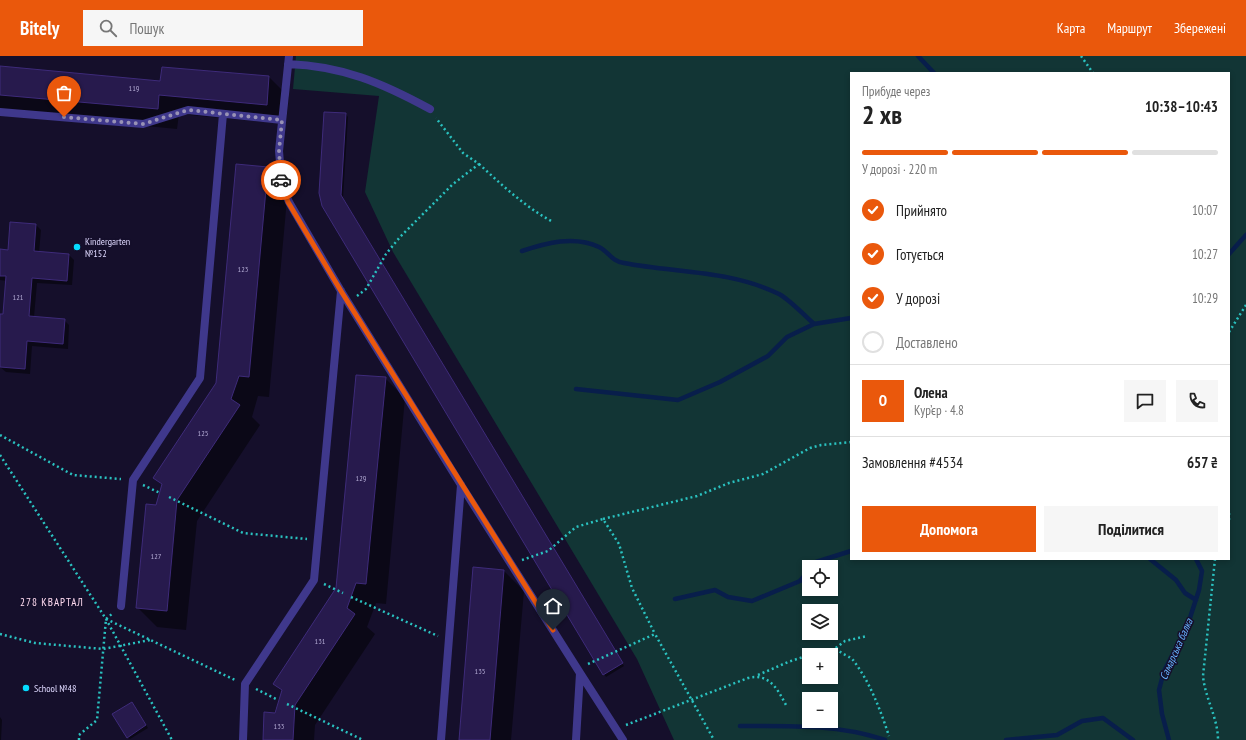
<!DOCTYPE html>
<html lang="uk">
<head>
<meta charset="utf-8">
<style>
  body { margin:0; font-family:"PT Sans Narrow",sans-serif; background:#f6f6f6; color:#222; height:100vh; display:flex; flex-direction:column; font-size:15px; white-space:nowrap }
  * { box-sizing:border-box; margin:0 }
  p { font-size:13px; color:#767676 }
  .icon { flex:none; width:22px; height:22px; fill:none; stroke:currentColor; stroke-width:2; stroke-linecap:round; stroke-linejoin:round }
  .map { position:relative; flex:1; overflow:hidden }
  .panel { position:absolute; left:850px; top:16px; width:380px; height:488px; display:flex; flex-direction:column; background:#fff; border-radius:0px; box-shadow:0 2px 6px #0003 }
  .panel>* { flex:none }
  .tools { position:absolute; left:802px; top:504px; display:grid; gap:8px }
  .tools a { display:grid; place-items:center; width:36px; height:36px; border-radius:0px; background:#fff; box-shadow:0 2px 6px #0003; font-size:20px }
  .pin { position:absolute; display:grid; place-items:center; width:34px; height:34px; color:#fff; margin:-41px -17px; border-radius:50% 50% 50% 0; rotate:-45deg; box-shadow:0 0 4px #0007 }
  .pin .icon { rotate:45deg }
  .courier { position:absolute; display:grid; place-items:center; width:40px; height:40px; margin:-20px; border:3px solid #ea580c; border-radius:50%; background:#fff; color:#222; box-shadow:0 1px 5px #0007 }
  .head em { font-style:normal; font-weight:600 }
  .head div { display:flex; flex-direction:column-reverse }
  .head { display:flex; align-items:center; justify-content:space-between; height:68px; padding:0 12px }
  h1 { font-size:26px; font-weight:600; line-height:30px }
  .bar { display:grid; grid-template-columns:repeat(4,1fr); gap:6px 4px; align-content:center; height:48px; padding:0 12px }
  .bar i { height:5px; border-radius:3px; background:#e0e0e0 }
  .bar .selected { background:#ea580c }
  .bar p { grid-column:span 4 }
  .line { display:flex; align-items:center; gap:10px; padding:0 12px; border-top:1px solid #e0e0e0 }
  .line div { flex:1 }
  .round { display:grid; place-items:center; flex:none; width:42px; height:42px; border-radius:0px; background:#f6f6f6 }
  ol { padding:0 12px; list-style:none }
  li { display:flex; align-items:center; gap:12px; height:44px }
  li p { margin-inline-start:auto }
  li .icon { padding:4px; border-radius:50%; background:#ea580c; color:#fff; stroke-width:4 }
  li:last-child { color:#767676 }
  li i { width:22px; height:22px; border:2px solid #e0e0e0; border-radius:50% }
  .button { display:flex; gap:8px; margin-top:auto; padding:8px 12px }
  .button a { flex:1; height:46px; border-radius:0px; background:#ea580c; color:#fff; font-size:16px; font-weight:600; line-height:46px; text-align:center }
  .button a+a { background:#f6f6f6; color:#222 }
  header { display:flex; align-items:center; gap:24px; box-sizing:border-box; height:56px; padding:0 20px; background:#ea580c; color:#fff }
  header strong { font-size:19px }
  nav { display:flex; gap:22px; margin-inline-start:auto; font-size:14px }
  .search { width:280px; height:36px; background:#f6f6f6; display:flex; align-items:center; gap:10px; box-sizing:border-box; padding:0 14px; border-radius:0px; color:#767676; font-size:15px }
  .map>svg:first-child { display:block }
</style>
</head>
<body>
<header>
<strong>Bitely</strong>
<div class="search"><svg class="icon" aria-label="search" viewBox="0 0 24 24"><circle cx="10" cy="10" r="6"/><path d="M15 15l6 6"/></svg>Пошук</div>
<nav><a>Карта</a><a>Маршрут</a><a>Збережені</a></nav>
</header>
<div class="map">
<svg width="1246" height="684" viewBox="0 0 1246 684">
  <rect width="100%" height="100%" fill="#150f2b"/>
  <path fill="#123535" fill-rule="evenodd" d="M296,0H1246V684H674L637,603L393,196L365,136L379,40L293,33ZM851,17H1229V503H851ZM809,511H831V533H809ZM809,555H831V577H809ZM809,599H831V621H809ZM809,643H831V665H809Z"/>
  <path fill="#0007" d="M0,11L161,26L269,21L289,41L286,68L179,58L177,73L0,56Z
    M346,58L348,61L343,142L624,610L606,621L323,150Z
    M268,112L288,132L269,341L258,340L252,361L260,369L197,465L186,574L157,571L137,551L157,450L163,430L155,422L217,327Z
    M36,169L41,174L39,197L69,199L74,204L72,229L37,227L34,261L64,264L69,269L68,293L32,290L30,318L6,316L0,311V259H4L7,225L0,224V194L9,195Z
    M385,322L405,342L386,548L376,547L367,571L375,578L315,669L314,684H264L282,636L275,628L337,532Z
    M504,515L524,535L511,684H460Z
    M134,649L148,672L130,683L127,681Z
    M0,661L2,664L1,684H0Z"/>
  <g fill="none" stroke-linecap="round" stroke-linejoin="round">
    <path stroke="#081e4b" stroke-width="4.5" d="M918,0L934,17
      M522,195C546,187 574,179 599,191C609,196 611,205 624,207C676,217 730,214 779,238C790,244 804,259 814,268L851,262
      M1229,198L1246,179
      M576,333L678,344L720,326L768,300L787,281L814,268
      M1150,503L1176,524L1185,537L1196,544
      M811,511L816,506L851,495
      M675,543L715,534L728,541L752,545L800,525L809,514
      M740,670C788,670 839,668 885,684
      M1006,684L1057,679L1082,665L1103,662L1133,684
      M1169,684L1162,658L1159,634L1164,615L1187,571L1199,534L1202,515L1196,503"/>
  </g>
  <path fill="#271a4d" stroke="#3e2b7a" d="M0,10L160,25L162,11L269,20L267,49L159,39L158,53L0,39Z
    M324,56L346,57L341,139L623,607L603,619L322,150L319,137Z
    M236,108L268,111L249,321L239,320L231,343L240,349L177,444L167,555L136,552L146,448L156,449L162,428L153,422L216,327Z
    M10,166L36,168L34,195L69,198L67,225L32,222L29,260L65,263L63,288L27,285L25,313L0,311V258H3L6,220H0V193L8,194Z
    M356,319L386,321L366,528L356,527L347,552L355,558L295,649L293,684H263L264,656L275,657L282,634L273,628L336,532Z
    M473,511L504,514L490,684H459Z
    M132,646L146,669L127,682L112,658Z"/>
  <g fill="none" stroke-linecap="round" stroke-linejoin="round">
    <path stroke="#2ac2c0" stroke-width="2.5" stroke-dasharray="2 3" stroke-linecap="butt" d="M1081,0L1093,17
      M479,108C502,129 525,151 553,166
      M357,240L366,233L386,198L400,181L453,128L479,108L463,97L436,62
      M1229,276L1246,249
      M0,379L73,419L121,423
      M0,399L106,563L172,684
      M143,429L160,437
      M169,441L243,477L307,483
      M1229,457V464
      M603,463L697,440L729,427L763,418L810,392L821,389L851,386
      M1215,503L1203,620C1205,642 1218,662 1218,684
      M522,504L548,495L576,471L603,463L619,488L632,532L655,578
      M324,528L343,537
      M351,541L438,580
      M106,563L235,624
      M0,578L35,587L103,593L150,584
      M836,592C842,599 850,600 853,604C870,626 880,653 889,680
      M812,599L833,594L845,585L867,580
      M588,608L655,578L714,684
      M758,619L788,606L809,599
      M256,633L278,644
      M287,648L363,684
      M626,669L748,622C769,617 777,632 786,649
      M79,684V679L97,664L106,563L113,557"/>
    <path stroke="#3f388c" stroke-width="8" d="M289,0L279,95L282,130L289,146L341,235L461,429L580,617
      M288,8C343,10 382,27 430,53
      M0,56L143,68L188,54L282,64
      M121,550L133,424L200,322L223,58
      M243,684L245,628L314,524L341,235
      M441,684L461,429
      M576,684L580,617L623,684"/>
  </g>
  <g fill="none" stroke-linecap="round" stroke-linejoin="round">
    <path stroke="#9892b5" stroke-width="4" stroke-dasharray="0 7.2" d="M64,61L143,68L188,54L282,64L279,95L281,124"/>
    <path stroke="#ea580c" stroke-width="5" d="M281,124L288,146L341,235L553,574"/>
  </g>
  <g fill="#05dbff" stroke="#150f2b" stroke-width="1.5">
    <circle cx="77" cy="191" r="4"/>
    <circle cx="26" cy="632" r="4"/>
  </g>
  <g text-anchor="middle" stroke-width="3" stroke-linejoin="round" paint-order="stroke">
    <g font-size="8" fill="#b1a9d2">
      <text x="134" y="35">119</text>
      <text x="243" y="216">123</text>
      <text x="18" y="244">121</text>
      <text x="203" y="380">125</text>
      <text x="361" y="425">129</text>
      <text x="156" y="503">127</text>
      <text x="320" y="588">131</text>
      <text x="480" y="618">135</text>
      <text x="279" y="673">133</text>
    </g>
    <g font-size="10" fill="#dfd9ff" stroke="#150f2b" text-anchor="start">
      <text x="85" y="189">Kindergarten<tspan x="85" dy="12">№152</tspan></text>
      <text x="34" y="636">School №48</text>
    </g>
    <g font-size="11" letter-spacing="1" fill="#ffdbf0" stroke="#150f2b">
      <text x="52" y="550">278 КВАРТАЛ</text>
    </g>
    <g font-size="11" font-style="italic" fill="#67b2ff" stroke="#150f2b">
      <text transform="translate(1176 593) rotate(-66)" y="4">Самарська балка</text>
    </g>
  </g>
</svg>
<div class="tools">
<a><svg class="icon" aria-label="locate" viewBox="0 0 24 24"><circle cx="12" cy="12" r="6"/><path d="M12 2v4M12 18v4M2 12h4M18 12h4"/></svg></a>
<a><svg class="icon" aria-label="layers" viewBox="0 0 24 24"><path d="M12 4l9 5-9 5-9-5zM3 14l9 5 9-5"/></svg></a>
<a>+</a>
<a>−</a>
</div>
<div class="pin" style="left:64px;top:61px;background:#ea580c"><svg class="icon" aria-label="bag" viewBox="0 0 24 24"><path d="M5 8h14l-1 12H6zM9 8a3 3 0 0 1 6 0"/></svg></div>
<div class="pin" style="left:553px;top:574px;background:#1f2937"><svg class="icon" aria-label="home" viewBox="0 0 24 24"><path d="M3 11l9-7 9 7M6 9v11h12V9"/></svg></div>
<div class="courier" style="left:281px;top:124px"><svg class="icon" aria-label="car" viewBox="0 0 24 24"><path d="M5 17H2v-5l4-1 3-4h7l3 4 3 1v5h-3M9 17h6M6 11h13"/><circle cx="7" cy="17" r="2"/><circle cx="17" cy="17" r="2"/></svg></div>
<section class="panel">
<div class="head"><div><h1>2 хв</h1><p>Прибуде через</p></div><em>10:38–10:43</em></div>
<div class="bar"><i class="selected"></i><i class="selected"></i><i class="selected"></i><i></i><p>У дорозі · 220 m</p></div>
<ol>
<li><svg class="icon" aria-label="check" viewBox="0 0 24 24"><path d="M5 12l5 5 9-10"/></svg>Прийнято<p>10:07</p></li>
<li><svg class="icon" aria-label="check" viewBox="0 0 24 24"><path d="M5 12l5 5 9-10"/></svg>Готується<p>10:27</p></li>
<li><svg class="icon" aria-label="check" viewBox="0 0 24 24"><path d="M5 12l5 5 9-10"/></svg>У дорозі<p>10:29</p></li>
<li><i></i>Доставлено</li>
</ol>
<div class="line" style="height:72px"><b class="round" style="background:#ea580c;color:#fff">О</b><div><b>Олена</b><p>Кур’єр · 4.8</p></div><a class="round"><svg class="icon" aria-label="chat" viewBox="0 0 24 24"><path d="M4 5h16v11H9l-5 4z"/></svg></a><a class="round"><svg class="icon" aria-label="phone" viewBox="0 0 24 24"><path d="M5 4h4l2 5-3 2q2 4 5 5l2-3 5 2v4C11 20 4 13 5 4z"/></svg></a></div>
<div class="line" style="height:52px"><div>Замовлення #4534</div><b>657 ₴</b></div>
<div class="button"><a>Допомога</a><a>Поділитися</a></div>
</section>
</div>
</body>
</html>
